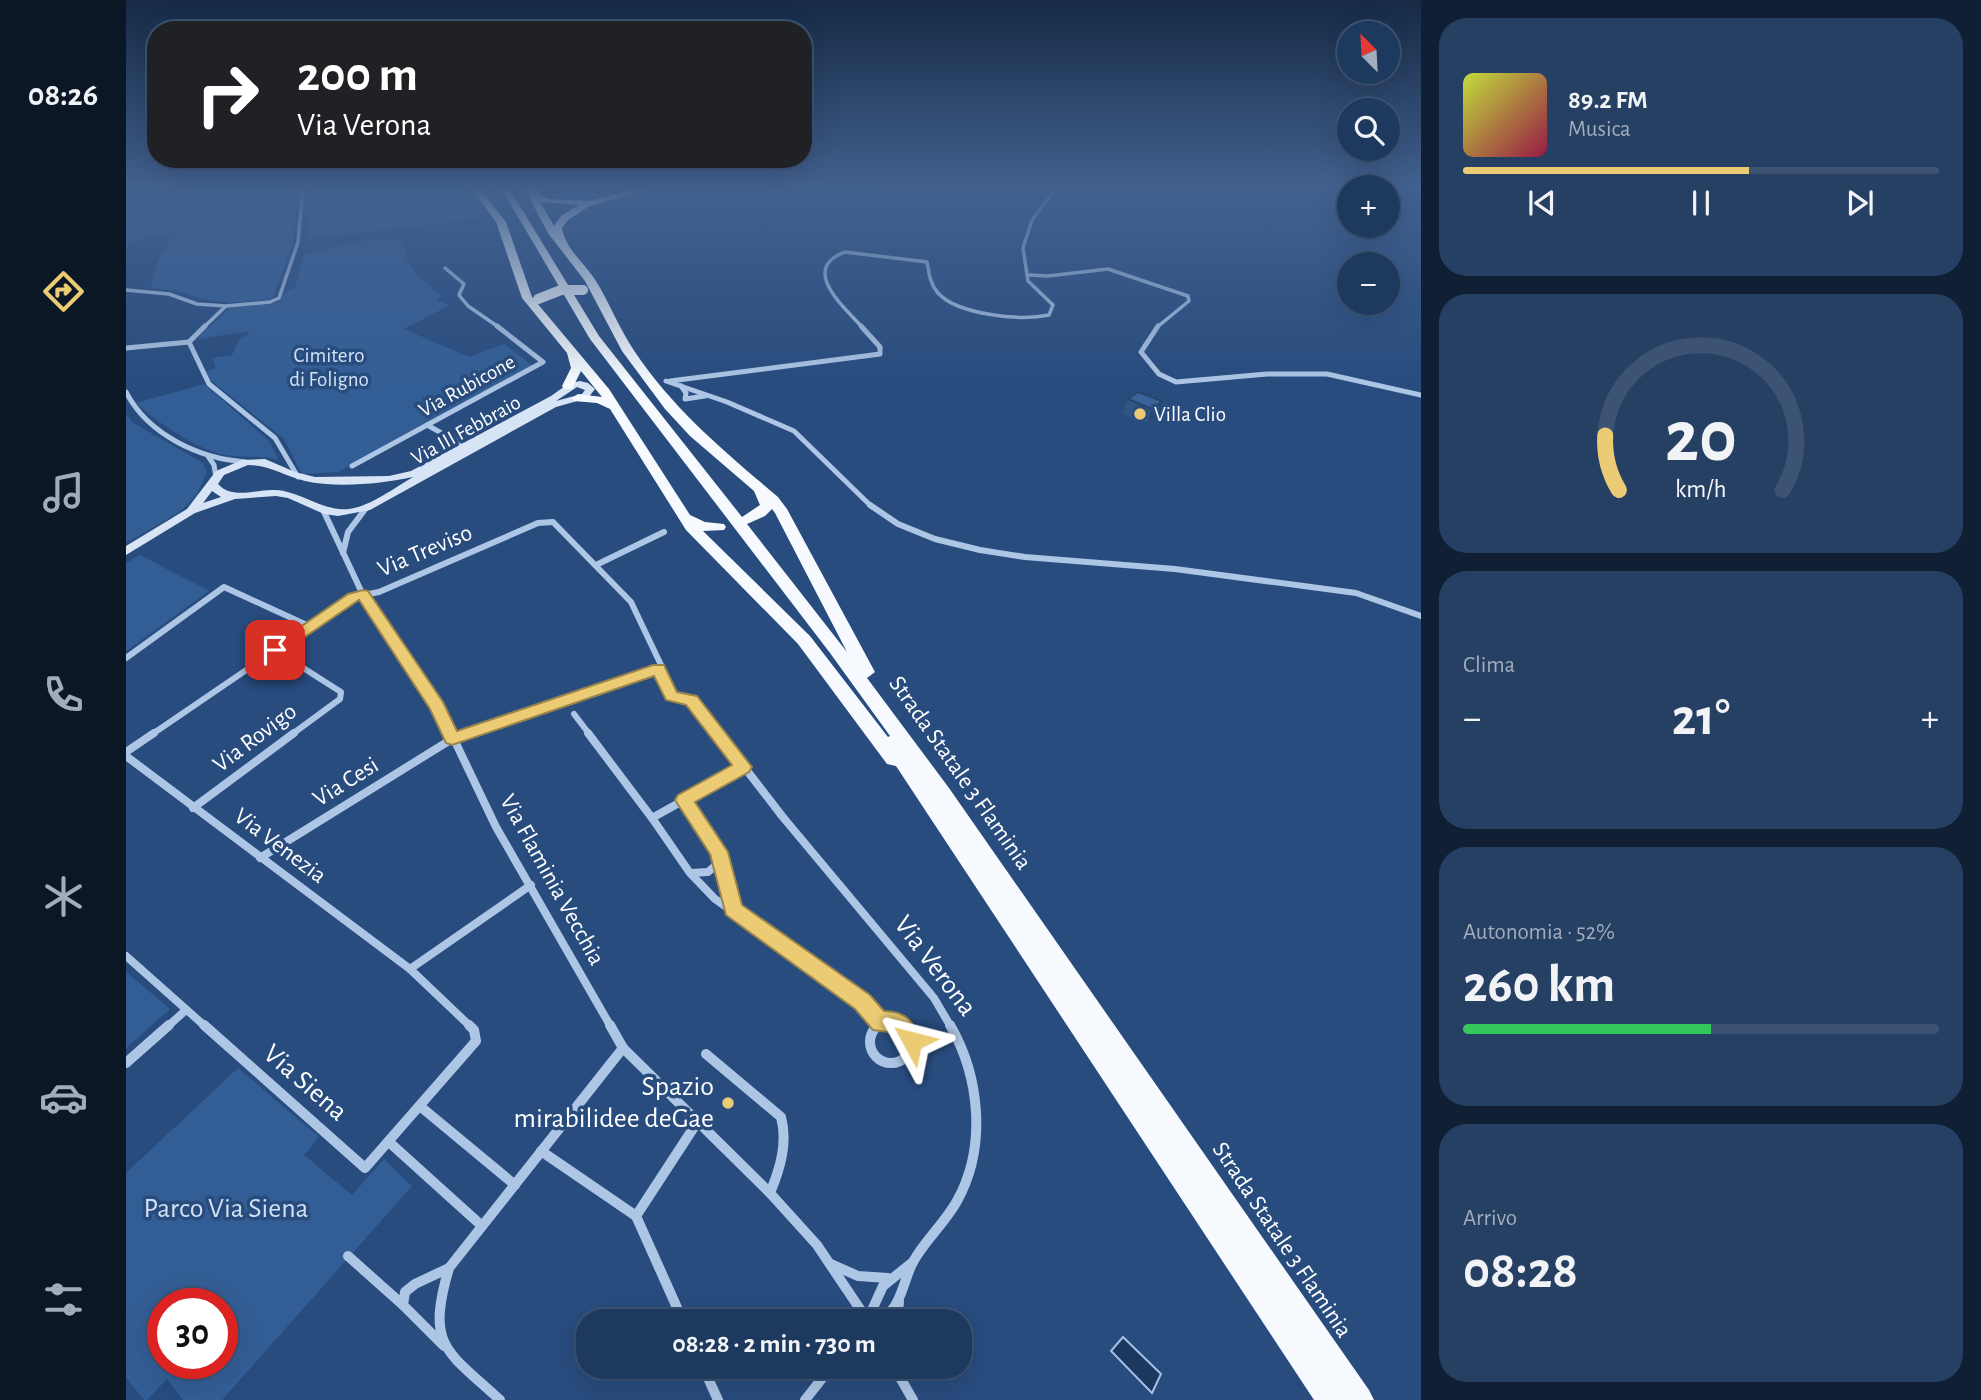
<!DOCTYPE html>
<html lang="it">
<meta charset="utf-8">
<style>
body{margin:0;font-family:"Alegreya Sans",sans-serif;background:#264064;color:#f1f3f6;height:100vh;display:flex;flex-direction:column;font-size:26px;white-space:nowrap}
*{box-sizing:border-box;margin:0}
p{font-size:23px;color:#a1acbc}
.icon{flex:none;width:38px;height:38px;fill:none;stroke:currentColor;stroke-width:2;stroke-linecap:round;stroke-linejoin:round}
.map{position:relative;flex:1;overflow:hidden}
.panel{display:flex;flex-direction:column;gap:18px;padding:18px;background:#101f34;width:560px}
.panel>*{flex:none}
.top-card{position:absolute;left:21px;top:21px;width:665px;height:147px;border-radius:28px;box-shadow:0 7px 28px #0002,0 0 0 2px #3c5373;background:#202124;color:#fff;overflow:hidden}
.needle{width:46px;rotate:336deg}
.tools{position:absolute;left:1211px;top:21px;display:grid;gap:14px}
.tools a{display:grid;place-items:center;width:63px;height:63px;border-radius:50%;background:#1e395e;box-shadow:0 7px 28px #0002,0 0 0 2px #3c5373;font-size:35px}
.speed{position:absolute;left:21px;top:1288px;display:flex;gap:14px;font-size:35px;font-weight:700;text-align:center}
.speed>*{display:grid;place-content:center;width:91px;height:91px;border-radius:50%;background:#1e395e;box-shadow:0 7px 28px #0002,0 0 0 2px #3c5373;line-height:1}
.speed .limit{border:10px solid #d22;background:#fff;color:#111}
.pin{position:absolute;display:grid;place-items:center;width:60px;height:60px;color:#fff;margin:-30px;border-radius:14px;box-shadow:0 4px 10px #0006}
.me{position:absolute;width:77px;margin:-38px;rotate:308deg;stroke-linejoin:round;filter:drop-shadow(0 0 5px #0008)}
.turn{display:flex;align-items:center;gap:24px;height:147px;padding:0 35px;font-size:32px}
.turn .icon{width:91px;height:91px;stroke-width:2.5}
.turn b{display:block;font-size:49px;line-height:60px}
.big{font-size:52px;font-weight:700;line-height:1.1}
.panel .card{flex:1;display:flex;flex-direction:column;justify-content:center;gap:10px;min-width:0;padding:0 24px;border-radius:28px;background:#264064}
.panel .dial{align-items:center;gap:0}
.dial svg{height:182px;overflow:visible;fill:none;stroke:#3c5373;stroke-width:7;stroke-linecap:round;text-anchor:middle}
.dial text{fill:#f1f3f6;stroke:none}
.song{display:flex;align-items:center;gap:21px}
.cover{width:84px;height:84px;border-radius:10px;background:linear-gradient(135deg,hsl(70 70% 55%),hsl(340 70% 35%))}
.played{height:7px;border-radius:4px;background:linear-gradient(90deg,#eccb75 60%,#3c5373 60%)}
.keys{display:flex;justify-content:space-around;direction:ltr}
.heat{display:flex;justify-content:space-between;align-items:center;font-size:38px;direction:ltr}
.charge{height:10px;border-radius:5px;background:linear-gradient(90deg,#34c759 52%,#3c5373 0)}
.trip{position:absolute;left:450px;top:1309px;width:396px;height:70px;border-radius:28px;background:#1e395e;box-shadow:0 7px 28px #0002,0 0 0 2px #3c5373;font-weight:700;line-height:70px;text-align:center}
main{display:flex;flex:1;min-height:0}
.menu{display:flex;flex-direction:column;width:126px;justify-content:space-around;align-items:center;background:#0c1726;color:#a1acbc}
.menu .icon{width:49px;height:49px}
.menu .on{color:#eccb75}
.menu b{font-size:32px;color:#f1f3f6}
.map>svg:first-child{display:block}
.green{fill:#335e95;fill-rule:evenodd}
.water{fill:#1c385f;stroke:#a3c1e5;stroke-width:2}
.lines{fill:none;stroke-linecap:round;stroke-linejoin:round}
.minor-far4{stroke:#aec6e5;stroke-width:3.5}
.minor-far3{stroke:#aec6e5;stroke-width:5}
.minor-far2{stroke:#aec6e5;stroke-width:6}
.minor-far1{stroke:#aec6e5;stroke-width:8}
.minor{stroke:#aec6e5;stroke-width:10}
.secondary{fill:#d7e4f5;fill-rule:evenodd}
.trunk{fill:#f6fafe;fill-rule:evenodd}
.trunk-bridge{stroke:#f6fafe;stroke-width:10}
.wall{fill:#315584}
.shaded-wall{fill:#28456c}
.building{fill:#39639a;stroke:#28456c;stroke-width:2}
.route{fill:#eccb75;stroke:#99844c;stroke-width:2}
.poi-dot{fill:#eccb75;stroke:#284c7e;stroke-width:2.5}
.labels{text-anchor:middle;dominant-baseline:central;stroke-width:7;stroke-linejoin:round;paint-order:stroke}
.far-park-label{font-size:21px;fill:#d1e0f4;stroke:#284c7e}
.far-street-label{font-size:21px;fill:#fff;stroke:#284c7e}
.far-poi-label{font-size:21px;fill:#fff;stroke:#284c7e;text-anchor:start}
.street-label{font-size:24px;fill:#fff;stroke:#284c7e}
.near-street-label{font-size:28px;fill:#fff;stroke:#284c7e}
.near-poi-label{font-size:28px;fill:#fff;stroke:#284c7e;text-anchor:end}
.near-park-label{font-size:28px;fill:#d1e0f4;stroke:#284c7e}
</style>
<main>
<nav class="menu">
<b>08:26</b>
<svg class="icon on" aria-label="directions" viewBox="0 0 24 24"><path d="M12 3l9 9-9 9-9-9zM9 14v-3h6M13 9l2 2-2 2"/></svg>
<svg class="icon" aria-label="music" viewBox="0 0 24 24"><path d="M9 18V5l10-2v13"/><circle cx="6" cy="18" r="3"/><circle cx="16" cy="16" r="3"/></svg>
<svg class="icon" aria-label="phone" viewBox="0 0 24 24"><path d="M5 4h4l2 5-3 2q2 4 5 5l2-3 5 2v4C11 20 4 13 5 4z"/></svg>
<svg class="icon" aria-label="climate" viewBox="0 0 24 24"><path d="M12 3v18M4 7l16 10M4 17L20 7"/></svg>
<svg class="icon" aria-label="car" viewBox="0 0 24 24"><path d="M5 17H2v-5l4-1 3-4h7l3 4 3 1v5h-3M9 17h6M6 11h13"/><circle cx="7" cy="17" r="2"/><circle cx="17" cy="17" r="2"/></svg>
<svg class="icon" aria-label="filters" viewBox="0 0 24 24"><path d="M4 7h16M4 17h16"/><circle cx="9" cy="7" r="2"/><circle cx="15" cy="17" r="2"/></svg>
</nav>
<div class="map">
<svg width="1295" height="1400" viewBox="0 0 1295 1400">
<rect width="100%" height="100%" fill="#284c7e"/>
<g class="green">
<path d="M 0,188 L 11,190 L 172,188 L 167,245 L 146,299 C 111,303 90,305 58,293 C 47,289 35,290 25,287 L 31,261 L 46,237 L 20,238 L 0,246 Z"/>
<path d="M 185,188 L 337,188 L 353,219 L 181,239 Z"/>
<path d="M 632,188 L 760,188 C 720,202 673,197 632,188 Z"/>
<path d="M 271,238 C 281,246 278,259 286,269 C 295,279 305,287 316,296 L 310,300 L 324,305 L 278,329 L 343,357 L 378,344 L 407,366 L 212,472 L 176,474 L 158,439 L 83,379 L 79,372 L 90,368 L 86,358 L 106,355 L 115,337 L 121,336 L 123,331 L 73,339 L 74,335 L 106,306 L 152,302 L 157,294 L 162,293 L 161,290 L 169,288 L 177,255 L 223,242 Z"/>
<path d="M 78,384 L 143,441 L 153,460 C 135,455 117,458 99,455 C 73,451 29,421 10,403 Z"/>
<path d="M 0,414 L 6,422 L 77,463 L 81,472 L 70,496 L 52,513 L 0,543 Z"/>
<path d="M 14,555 L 83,591 L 0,651 L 0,563 Z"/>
<path d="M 0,972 L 44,1009 L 0,1048 Z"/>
<path d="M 112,1068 L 193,1137 L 178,1155 L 226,1195 L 258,1159 L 286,1186 L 96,1400 L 57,1400 L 41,1379 L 21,1400 L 18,1400 L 0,1377 L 0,1173 ZM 37,1304 L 96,1304 L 96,1363 L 37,1363 Z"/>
</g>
<path class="water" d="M 997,1337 L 1035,1374 L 1026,1393 L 985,1351 Z"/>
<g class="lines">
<g class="minor-far4">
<path d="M 319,268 L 338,284 L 333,295 L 342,306 L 374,328"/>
<path d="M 903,275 L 922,276 L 982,269 L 1062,296 L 1063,301 L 1030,328"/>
<path d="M 0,290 L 43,294 L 71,304 L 100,306"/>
<path d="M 77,328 L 100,306 L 144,302 L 153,298 L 172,242 L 177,188"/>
<path d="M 737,328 C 718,307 673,269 719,252 L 801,262 C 803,273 804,284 812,293 C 832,315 895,321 923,315 L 927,305 L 902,281 L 897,248 L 906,220 L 930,188"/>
</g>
<g class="minor-far3">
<path d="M 1032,326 L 1015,352 L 1033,374 L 1050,382 L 1141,374 L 1201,374 L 1295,395"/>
<path d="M 63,342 L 83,384 L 149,438 L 172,477"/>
<path d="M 0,348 L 63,342 L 79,326"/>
<path d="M 540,381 L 601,402 L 668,431 L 746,507"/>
<path d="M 544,381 L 754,354 L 754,347 L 735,326"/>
<path d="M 555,386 L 560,393 L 559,399 L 579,396"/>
<path d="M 0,392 C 22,435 74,459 120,462"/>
<path d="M 301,425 L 339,446"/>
<path d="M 82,456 L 88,465 L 90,478"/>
<path d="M 226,466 L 417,362 L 371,326"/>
</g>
<g class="minor-far2">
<path d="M 744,505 L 772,524 L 809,539 L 854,550 L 899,557 L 1049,569 L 1230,593 L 1295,616"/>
<path d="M 198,512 L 237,595 L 312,707 L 326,735"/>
<path d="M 217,553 L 222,532 L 240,508"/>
<path d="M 470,565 L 538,532"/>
<path d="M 149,650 L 215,692 L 214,699 L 165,735"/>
<path d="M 0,658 L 98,587 L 183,626"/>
<path d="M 532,669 L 546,696 L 566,700 L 593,735"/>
<path d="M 448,714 L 464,735"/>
<path d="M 25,735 L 227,597 L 253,592 L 412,523 L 427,522 L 505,602 L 535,665 L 532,669 L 338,735"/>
</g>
<g class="minor-far1">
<path d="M 325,733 L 370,827 L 485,1027"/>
<path d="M 462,733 L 526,818 L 617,767"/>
<path d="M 592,733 L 656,816 L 808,998 L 825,1027"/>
<path d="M 0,752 L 28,733"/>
<path d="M 0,756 L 284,969 L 345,1027"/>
<path d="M 558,800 C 582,834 606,866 607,909"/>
<path d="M 67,808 L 168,733"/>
<path d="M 526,818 L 564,873 L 589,899 L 736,1002 L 754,1023"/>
<path d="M 134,858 L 326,739 L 343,733"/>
<path d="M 565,873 L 582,872 L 596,860"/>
<path d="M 0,956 L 80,1027"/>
<path d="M 284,969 L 405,885"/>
<path d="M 41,1027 L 60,1010"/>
</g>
<g class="minor">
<circle cx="765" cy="1042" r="21"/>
<path d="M 78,1025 L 239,1168 L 350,1041 L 348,1030 L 343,1025"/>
<path d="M 484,1025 L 497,1048 L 644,1193 L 691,1245 L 742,1321"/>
<path d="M 580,1054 L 655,1117 C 662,1143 654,1169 644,1193"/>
<path d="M 0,1063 L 43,1025"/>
<path d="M 295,1107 L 389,1185"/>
<path d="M 263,1142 L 356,1226"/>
<path d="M 415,1151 L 510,1216"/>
<path d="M 222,1256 L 277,1305"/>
<path d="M 705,1264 L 732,1276 L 762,1278"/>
<path d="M 557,1321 L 510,1216 L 572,1121"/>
<path d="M 741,1321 L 757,1286 L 787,1262"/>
<path d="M 742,1321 C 776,1318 774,1287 787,1262 C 799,1240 819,1223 831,1201 C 861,1147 854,1077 824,1025"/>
<path d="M 771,1321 L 773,1302"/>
<path d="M 318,1346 L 277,1305 L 279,1292 L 289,1284 L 323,1268"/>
<path d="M 577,1367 L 592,1400"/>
<path d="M 768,1367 L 787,1400"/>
<path d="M 374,1400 C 320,1350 300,1347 323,1268 L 497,1048"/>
<path d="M 679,1400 L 705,1367"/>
</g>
<path class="secondary" d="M 454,381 L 462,383 L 469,389 L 462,398 L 430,407 L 244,510 L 212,516 L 198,514 L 162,498 L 150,496 L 109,499 L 69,513 L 0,555 L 0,546 L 61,509 L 90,471 L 116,460 L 139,459 L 169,472 L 189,477 L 263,476 L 285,471 L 425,396 L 442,384 ZM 451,387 L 459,390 L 456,394 L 430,401 ZM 122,465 C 143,465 158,476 179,481 C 210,488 256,484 287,477 C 268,488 245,506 223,509 C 197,512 175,491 149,490 C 130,489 106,500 92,484 L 98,475 ZM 86,491 L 95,497 L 77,503 Z"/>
<path class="trunk" d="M 345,188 L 353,188 L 380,222 L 406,297 L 483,389 L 564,515 L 579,522 L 598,524 L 600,527 L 598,530 L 577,531 L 684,636 L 762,737 L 764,736 L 704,653 L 464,339 L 375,188 L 383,188 L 473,336 L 616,517 L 634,505 L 628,491 L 564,436 L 539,409 L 496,351 L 459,281 L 422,233 L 398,188 L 406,188 L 422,199 L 463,201 L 515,188 L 529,188 L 464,206 L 442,220 L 436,228 C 440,250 458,262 470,281 C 484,304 494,330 509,352 C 548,410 599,452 652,497 L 661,509 L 749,672 L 741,678 L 823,788 L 1243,1390 L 1248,1400 L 1188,1400 L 770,766 L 761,764 L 672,644 L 560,530 L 484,409 L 471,403 L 448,401 L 446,398 L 452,394 L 476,397 L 455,371 L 446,389 L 438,389 L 436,386 L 445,368 L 441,353 L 396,298 L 370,222 ZM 414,202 L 453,205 L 435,216 L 428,226 ZM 646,509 L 649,513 L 721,652 L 621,524 L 639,516 Z"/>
<path class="trunk-bridge" d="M 412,299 L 435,290 L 457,290"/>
</g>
<path class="wall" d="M 1012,392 L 1031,415 L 1021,423 L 997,414 L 1002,399 Z"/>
<path class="shaded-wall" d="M 1036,401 L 1031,415 L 1021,423 L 1026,409 Z"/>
<path class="building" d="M 1012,392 L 1036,401 L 1026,409 L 1002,399 Z"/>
<linearGradient id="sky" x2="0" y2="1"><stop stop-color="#162a45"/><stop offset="0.49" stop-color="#42618f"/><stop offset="1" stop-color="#42618f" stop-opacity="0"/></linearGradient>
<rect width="1295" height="384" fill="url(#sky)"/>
<path class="route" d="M 237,590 L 242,591 L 317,702 L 331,731 L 527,665 L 538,665 L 551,692 L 571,696 L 626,767 L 623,772 L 569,802 L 602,852 L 616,905 L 744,995 L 758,1011 C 780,1011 788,1022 796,1041 L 793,1048 L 786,1051 L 778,1048 L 769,1033 L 747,1030 L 729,1009 L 600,915 L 584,854 L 549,800 L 552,795 L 606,765 L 560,705 L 540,700 L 528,676 L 326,745 L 320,743 L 304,709 L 233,600 L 154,654 L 149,655 L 141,650 L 222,594 Z"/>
<g class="poi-dot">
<circle cx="1014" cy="414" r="7"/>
<circle cx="602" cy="1103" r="7"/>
</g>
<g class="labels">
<g class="far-park-label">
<text x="203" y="355">Cimitero<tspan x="203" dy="24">di Foligno</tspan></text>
</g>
<g class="far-street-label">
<text transform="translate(341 386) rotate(-29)">Via Rubicone</text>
<text transform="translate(340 430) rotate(-29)">Via III Febbraio</text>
</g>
<g class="far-poi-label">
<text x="1028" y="414">Villa Clio</text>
</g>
<g class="street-label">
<text transform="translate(299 551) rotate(-23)">Via Treviso</text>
<text transform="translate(129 738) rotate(-37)">Via Rovigo</text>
<text transform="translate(834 773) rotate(55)">Strada Statale 3 Flaminia</text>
<text transform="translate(220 782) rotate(-32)">Via Cesi</text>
<text transform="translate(154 846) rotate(37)">Via Venezia</text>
<text transform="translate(426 880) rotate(61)">Via Flaminia Vecchia</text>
<text transform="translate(1156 1240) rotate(56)">Strada Statale 3 Flaminia</text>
</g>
<g class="near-street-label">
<text transform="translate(809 966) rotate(53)">Via Verona</text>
<text transform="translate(179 1083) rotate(41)">Via Siena</text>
</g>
<g class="near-poi-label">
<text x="588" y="1087">Spazio<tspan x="588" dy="32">mirabilidee deGae</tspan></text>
</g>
<g class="near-park-label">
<text x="100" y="1209">Parco Via Siena</text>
</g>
</g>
</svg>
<div class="tools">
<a><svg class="needle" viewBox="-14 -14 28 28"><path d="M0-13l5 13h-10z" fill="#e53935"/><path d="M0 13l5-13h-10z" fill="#a1acbc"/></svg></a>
<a><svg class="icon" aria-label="search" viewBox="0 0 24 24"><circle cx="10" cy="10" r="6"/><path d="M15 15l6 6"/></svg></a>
<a>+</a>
<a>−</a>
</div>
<div class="speed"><div class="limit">30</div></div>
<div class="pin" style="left:149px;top:650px;background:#d93025"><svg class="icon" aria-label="arrive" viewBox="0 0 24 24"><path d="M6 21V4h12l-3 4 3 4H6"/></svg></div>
<svg class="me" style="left:786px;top:1041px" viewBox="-20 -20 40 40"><path d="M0-17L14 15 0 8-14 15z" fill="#eccb75" stroke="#fff" stroke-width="4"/></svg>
<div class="trip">08:28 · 2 min · 730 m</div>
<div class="top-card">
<div class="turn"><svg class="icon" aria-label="right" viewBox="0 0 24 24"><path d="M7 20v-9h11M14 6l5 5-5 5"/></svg><div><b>200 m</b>Via Verona</div></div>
</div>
</div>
<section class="panel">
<div class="card">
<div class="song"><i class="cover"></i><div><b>89.2 FM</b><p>Musica</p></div></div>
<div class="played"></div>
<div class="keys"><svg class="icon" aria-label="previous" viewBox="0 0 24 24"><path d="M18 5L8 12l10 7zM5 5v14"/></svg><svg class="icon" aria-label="pause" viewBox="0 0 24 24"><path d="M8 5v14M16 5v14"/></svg><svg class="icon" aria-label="next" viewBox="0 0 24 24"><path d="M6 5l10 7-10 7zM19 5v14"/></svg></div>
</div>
<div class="card dial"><svg viewBox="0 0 100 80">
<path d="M14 69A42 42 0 1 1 86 69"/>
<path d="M14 69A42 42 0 0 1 8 45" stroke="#eccb75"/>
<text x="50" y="56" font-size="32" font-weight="700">20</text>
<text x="50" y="72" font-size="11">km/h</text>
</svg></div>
<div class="card"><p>Clima</p>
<div class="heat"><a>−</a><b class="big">21°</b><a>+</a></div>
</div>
<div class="card"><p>Autonomia · 52%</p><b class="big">260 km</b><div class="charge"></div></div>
<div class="card"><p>Arrivo</p><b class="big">08:28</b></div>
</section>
</main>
